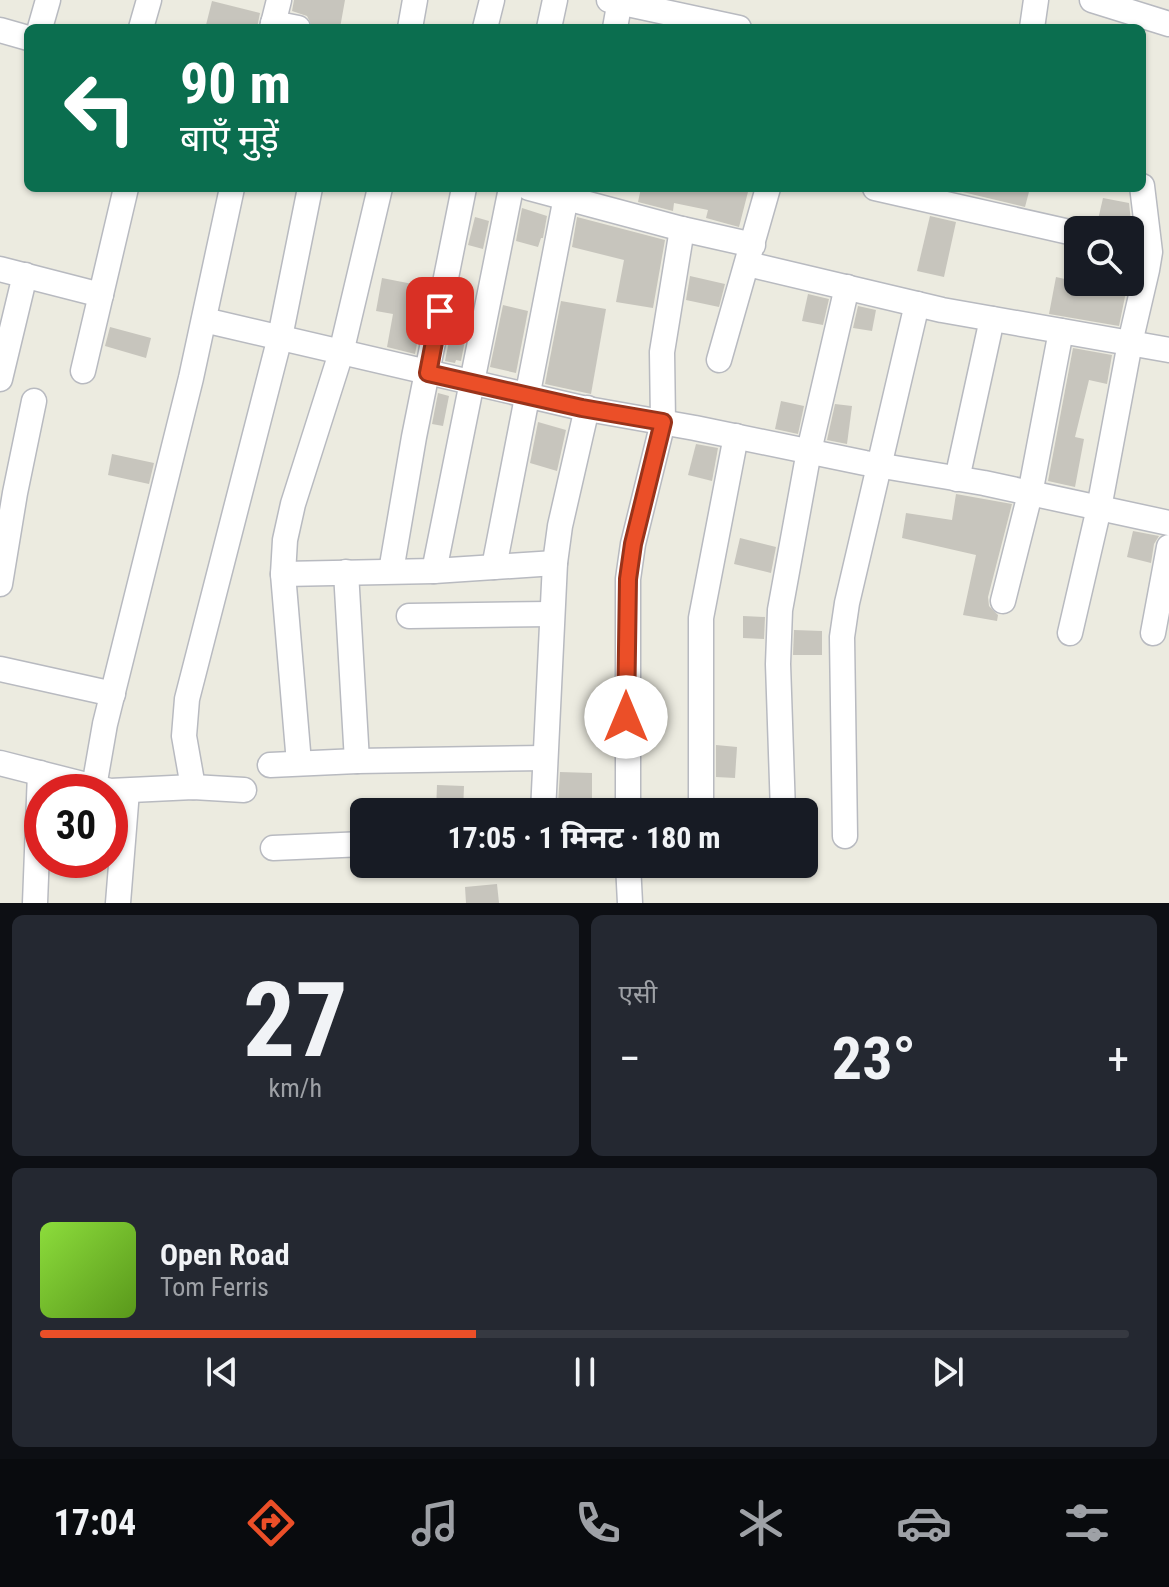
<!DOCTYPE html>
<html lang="hi">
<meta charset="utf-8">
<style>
body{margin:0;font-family:"Roboto Condensed","Noto Sans Devanagari",sans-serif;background:#242831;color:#f1f3f6;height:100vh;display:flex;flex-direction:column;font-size:30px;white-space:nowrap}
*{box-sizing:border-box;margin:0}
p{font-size:26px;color:#9ea1a6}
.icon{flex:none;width:44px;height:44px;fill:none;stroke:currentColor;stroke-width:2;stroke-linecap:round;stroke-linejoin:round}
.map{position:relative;height:903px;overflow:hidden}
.side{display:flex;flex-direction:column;gap:12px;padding:12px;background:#0d0f14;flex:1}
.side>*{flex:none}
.guide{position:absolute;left:24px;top:24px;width:1122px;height:168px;border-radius:12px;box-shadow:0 2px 6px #0004;background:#0b6e4f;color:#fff;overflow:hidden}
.tools{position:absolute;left:1064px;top:216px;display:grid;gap:16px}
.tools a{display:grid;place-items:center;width:80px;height:80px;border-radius:12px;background:#171b24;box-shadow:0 2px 6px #0004;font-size:40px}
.speed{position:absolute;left:24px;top:774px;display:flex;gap:16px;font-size:40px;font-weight:700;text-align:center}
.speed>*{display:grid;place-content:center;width:104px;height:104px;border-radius:50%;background:#171b24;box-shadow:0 2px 6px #0004;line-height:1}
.speed .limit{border:12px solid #d22;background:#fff;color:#111}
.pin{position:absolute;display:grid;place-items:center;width:68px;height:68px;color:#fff;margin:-34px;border-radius:16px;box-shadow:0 4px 12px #0006}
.me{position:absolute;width:88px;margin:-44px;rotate:0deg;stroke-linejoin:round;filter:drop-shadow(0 0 6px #0008)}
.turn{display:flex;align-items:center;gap:28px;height:168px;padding:0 24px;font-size:36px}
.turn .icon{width:104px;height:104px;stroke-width:2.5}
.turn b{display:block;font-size:56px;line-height:68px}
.big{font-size:60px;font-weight:700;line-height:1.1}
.side .card{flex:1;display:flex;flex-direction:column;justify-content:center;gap:12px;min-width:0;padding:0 28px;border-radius:12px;background:#242831}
.side .dial{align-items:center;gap:0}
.dial b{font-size:104px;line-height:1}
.song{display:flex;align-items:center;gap:24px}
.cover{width:96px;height:96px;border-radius:12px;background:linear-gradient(135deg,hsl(90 70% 55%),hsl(90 70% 35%))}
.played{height:8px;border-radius:4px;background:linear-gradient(90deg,#eb4f28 40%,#363941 40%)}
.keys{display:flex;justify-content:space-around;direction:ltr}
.heat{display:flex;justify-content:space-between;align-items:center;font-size:44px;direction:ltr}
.side .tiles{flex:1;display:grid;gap:12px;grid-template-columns:1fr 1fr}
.card:last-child{grid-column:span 2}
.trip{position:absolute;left:350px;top:798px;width:468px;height:80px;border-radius:12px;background:#171b24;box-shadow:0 2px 6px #0004;font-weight:700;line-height:80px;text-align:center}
.tabs{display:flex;height:128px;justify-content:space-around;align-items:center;background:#090b0e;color:#9ea1a6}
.tabs .icon{width:56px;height:56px}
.tabs .on{color:#eb4f28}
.tabs b{font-size:36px;color:#f1f3f6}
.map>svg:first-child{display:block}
.building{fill:#c7c5bd}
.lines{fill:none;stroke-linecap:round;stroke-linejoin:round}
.minor-casing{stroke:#b8bac0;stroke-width:27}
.minor{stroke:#fff;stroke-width:24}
.route-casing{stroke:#99331a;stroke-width:20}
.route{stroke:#eb4f28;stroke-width:14}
</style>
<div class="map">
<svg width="1169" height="903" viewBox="0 0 1169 903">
<rect width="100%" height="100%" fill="#ecebe0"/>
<g class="building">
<path d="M 294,0 L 345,0 L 340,28 L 313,28 L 307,16 L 292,11 Z"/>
<path d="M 212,1 L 260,13 L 257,28 L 219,28 L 206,25 Z"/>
<path d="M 641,188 L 749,188 L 739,227 L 706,218 L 708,210 L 674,203 L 673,211 L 638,202 Z"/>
<path d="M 946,188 L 1030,188 L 1025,207 Z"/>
<path d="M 1103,198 L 1129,203 L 1132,230 L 1097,224 Z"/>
<path d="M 522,208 L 547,216 L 543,238 L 541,238 L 538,247 L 516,241 Z"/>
<path d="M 930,216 L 956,222 L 944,277 L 917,271 Z"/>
<path d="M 475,217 L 489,221 L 483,249 L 468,245 Z"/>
<path d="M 577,217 L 665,240 L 653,308 L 616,302 L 624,260 L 572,247 Z"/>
<path d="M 690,276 L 725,284 L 719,307 L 686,300 Z"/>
<path d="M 1056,277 L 1078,282 L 1128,282 L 1119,326 L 1049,314 Z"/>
<path d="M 382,278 L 428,287 L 415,354 L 387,347 L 393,314 L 376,311 Z"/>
<path d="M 808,294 L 829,299 L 823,325 L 802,321 Z"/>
<path d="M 561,301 L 606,309 L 591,394 L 545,384 Z"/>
<path d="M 503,305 L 528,311 L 516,373 L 490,367 Z"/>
<path d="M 858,306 L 876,310 L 872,331 L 853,328 Z"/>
<path d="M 455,311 L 470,314 L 461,361 L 456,360 L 455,363 L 445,361 Z"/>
<path d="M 110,327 L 151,338 L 146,358 L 105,346 Z"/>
<path d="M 1073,348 L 1112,355 L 1107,384 L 1089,380 L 1075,437 L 1084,439 L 1075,487 L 1048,481 Z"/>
<path d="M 438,393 L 449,396 L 443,426 L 432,424 Z"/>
<path d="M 781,401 L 804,406 L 798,434 L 775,429 Z"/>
<path d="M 835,404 L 852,406 L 847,444 L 827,440 Z"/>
<path d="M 538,422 L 566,430 L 557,471 L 530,463 Z"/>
<path d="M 696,444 L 718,448 L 712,481 L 688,475 Z"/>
<path d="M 112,454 L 154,463 L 149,484 L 108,475 Z"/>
<path d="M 956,494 L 1012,504 L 988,597 L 989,606 L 998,615 L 997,621 L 963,615 L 976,555 L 902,538 L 906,513 L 952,520 Z"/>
<path d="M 1133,531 L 1159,536 L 1154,544 L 1151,563 L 1127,557 Z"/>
<path d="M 740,538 L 776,547 L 771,573 L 734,564 Z"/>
<path d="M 743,616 L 765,617 L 764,639 L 743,638 Z"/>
<path d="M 794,630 L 822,631 L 822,655 L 793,655 Z"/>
<path d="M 716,745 L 737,747 L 735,778 L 716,777 Z"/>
<path d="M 560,772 L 592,773 L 592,805 L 558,804 Z"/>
<path d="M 437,785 L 464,786 L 463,812 L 436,812 Z"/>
<path d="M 497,884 L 499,903 L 466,903 L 465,887 Z"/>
</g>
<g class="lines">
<g class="minor-casing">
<g id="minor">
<path d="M 609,0 L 739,28"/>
<path d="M 1092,0 L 1169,24"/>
<path d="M 273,23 L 298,28"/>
<path d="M 40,28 L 48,0"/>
<path d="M 141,28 L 149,0"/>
<path d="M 272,28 L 279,0"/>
<path d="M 410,28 L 415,0"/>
<path d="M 485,28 L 492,0"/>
<path d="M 549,28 L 555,0"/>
<path d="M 615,28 L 620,0"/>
<path d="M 1032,28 L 1036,0"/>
<path d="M 0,30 L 28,38"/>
<path d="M 529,188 L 682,229 L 753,245"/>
<path d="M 875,188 L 1078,234"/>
<path d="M 748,264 L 942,310 L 1169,350"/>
<path d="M 0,269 L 101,295"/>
<path d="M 204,320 L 582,408 L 695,428 L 865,463 L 984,483 L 1169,523"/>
<path d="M 719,360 L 768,188"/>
<path d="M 83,371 L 126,188"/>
<path d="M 0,379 L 25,275"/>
<path d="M 957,479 L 992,319"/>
<path d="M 494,567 L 566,197"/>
<path d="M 391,571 L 414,437 L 464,188"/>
<path d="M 434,571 L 511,188"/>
<path d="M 346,572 L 357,761"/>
<path d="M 283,574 L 434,571 L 555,563"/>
<path d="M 0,584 L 15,493 L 34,401"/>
<path d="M 1003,601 L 1030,494 L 1061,331"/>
<path d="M 409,616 L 551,614"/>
<path d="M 1070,633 L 1099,508 L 1130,343 L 1147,270 L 1150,252 L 1142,186"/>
<path d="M 1153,633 L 1169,547"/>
<path d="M 0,669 L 113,694"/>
<path d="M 0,763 L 110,791 L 193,787 L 244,790"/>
<path d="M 299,763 L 283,574 L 285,540 L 293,504 L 341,353 L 380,188"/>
<path d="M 270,765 L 357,761 L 545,758"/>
<path d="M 94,787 L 105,724 L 191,378 L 232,188"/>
<path d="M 193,787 L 184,736 L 187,699 L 280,337 L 310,188"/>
<path d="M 543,812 L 555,563 L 560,526 L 587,408"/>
<path d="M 628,812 L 628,579 L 633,544 L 663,422 L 662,352 L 682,229"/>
<path d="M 701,812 L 701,618 L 736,436"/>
<path d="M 783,812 L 778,664 L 780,610 L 809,451 L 847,287"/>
<path d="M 845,836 L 842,637 L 847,603 L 917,304"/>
<path d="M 273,848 L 364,844"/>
<path d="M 628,864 L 630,903"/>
<path d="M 35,903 L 40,773"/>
<path d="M 118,903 L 127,791"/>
</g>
</g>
<use href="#minor" class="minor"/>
</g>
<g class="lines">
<g class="route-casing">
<path id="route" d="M 440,311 L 428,373 L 582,408 L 663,422 L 633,544 L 628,579 L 626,717"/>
</g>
<use href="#route" class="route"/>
</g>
</svg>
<div class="tools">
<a><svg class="icon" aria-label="search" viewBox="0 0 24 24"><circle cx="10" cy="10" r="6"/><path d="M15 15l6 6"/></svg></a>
</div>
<div class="speed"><div class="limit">30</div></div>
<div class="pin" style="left:440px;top:311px;background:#d93025"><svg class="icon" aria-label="arrive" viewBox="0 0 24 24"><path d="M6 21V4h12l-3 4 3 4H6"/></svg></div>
<svg class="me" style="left:626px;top:717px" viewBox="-20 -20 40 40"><circle r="19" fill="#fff"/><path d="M0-13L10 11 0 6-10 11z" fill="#eb4f28"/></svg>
<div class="trip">17:05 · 1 मिनट · 180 m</div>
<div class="guide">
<div class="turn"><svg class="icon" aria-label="left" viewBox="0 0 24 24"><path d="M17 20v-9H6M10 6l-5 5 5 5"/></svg><div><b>90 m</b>बाएँ मुड़ें</div></div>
</div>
</div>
<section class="side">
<div class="tiles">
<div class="card dial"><b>27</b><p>km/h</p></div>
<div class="card"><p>एसी</p>
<div class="heat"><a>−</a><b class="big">23°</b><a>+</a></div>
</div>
<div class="card">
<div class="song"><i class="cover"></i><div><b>Open Road</b><p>Tom Ferris</p></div></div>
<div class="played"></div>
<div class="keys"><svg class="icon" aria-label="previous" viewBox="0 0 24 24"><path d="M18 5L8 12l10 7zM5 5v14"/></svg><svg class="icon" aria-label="pause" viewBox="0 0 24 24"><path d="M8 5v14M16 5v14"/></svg><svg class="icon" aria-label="next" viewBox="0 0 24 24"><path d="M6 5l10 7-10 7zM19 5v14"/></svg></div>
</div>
</div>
</section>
<nav class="tabs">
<b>17:04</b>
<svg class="icon on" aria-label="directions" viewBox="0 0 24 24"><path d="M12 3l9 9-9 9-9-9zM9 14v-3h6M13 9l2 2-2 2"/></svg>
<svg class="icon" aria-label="music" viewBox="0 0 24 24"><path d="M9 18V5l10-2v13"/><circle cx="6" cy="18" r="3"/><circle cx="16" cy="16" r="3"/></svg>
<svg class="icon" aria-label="phone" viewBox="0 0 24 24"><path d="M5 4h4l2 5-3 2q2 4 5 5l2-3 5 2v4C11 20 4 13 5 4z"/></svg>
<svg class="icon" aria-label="climate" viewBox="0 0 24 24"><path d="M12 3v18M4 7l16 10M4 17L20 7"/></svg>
<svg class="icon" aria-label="car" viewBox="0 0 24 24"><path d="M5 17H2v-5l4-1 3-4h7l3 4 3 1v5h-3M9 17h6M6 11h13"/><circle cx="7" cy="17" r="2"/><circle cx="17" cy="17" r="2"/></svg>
<svg class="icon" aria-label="filters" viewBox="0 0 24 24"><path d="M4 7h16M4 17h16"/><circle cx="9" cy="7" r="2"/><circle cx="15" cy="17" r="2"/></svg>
</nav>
